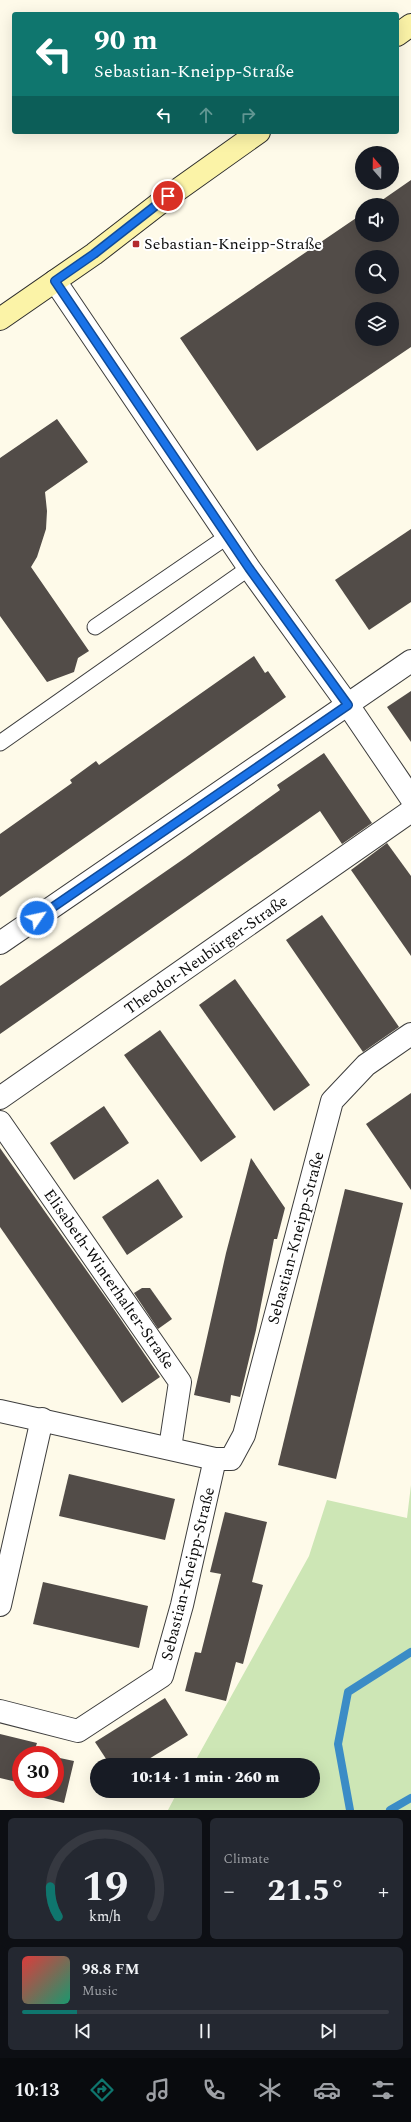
<!DOCTYPE html>
<meta charset="utf-8">
<style>
body{margin:0;font-family:Spectral,serif;background:#242831;color:#f1f3f6;height:100vh;display:flex;flex-direction:column;font-size:15px;white-space:nowrap}
*{box-sizing:border-box;margin:0}
p{font-size:13px;color:#9ea1a6}
.icon{flex:none;width:22px;height:22px;fill:none;stroke:currentColor;stroke-width:2;stroke-linecap:round;stroke-linejoin:round}
.map{position:relative;height:1810px;overflow:hidden}
.side{display:flex;flex-direction:column;gap:8px;padding:8px;background:#0d0f14;flex:1}
.side>*{flex:none}
.top-card{position:absolute;left:12px;top:12px;width:387px;height:122px;border-radius:4px;box-shadow:0 4px 16px #0002;background:#0f766e;color:#fff;overflow:hidden}
.needle{width:26px;rotate:340deg}
.tools{position:absolute;left:355px;top:146px;display:grid;gap:8px}
.tools a{display:grid;place-items:center;width:44px;height:44px;border-radius:50%;background:#171b24;box-shadow:0 4px 16px #0002;font-size:20px}
.speed{position:absolute;left:12px;top:1746px;display:flex;gap:8px;font-size:20px;font-weight:700;text-align:center}
.speed>*{display:grid;place-content:center;width:52px;height:52px;border-radius:50%;background:#171b24;box-shadow:0 4px 16px #0002;line-height:1}
.speed .limit{border:6px solid #d22;background:#fff;color:#111}
.pin{position:absolute;display:grid;place-items:center;width:34px;height:34px;color:#fff;margin:-17px;border:2px solid #fff;border-radius:50%;box-shadow:0 1px 4px #0007}
.me{position:absolute;width:44px;margin:-22px;rotate:56deg;stroke-linejoin:round;filter:drop-shadow(0 0 3px #0008)}
.turn{display:flex;align-items:center;gap:14px;height:84px;padding:0 16px;font-size:18px}
.turn .icon{width:52px;height:52px;stroke-width:2.5}
.turn b{display:block;font-size:28px;line-height:34px}
.lanes{display:flex;align-items:center;height:38px;padding:0 16px;background:#0003;justify-content:center;gap:20px;direction:ltr}
.lanes .off{opacity:.35}
.big{font-size:30px;font-weight:800;line-height:1.1}
.side .card{flex:1;display:flex;flex-direction:column;justify-content:center;gap:6px;min-width:0;padding:0 14px;border-radius:6px;background:#242831}
.side .dial{align-items:center;gap:0}
.dial svg{height:104px;overflow:visible;fill:none;stroke:#363941;stroke-width:7;stroke-linecap:round;text-anchor:middle}
.dial text{fill:#f1f3f6;stroke:none}
.song{display:flex;align-items:center;gap:12px}
.cover{width:48px;height:48px;border-radius:6px;background:linear-gradient(135deg,hsl(0 70% 55%),hsl(160 70% 35%))}
.played{height:4px;border-radius:2px;background:linear-gradient(90deg,#0f766e 15%,#363941 15%)}
.keys{display:flex;justify-content:space-around;direction:ltr}
.heat{display:flex;justify-content:space-between;align-items:center;font-size:22px;direction:ltr}
.side .tiles{flex:1;display:grid;gap:8px;grid-template-columns:1fr 1fr}
.card:last-child{grid-column:span 2}
.trip{position:absolute;left:90px;top:1758px;width:230px;height:40px;border-radius:20px;background:#171b24;box-shadow:0 4px 16px #0002;font-weight:800;line-height:40px;text-align:center}
.dock{display:flex;height:64px;justify-content:space-around;align-items:center;background:#090b0e;color:#9ea1a6}
.dock .icon{width:28px;height:28px}
.dock .current{color:#0f766e}
.dock b{font-size:18px;color:#f1f3f6}
.map>svg:first-child{display:block}
.green{fill:#cde6b5}
.lines{fill:none;stroke-linecap:round;stroke-linejoin:round}
.stream{stroke:#3b8cc6;stroke-width:8}
.building{fill:#524c48;fill-rule:evenodd}
.lane-casing{stroke:#3d3d3d;stroke-width:17}
.street-casing{stroke:#3d3d3d;stroke-width:24}
.secondary-casing{stroke:#2c2c2c;stroke-width:24}
.lane{stroke:#fff;stroke-width:15}
.street{stroke:#fff;stroke-width:22}
.secondary{stroke:#fbf3a7;stroke-width:22}
.route-casing{stroke:#114b97;stroke-width:10}
.route{stroke:#1a73e8;stroke-width:7}
.poi-dot{fill:#b32a2e;stroke:#fff;stroke-width:1.5}
.labels{text-anchor:middle;dominant-baseline:central;stroke-width:4;stroke-linejoin:round;paint-order:stroke}
.poi-label{font-size:16px;fill:#0a0a0a;stroke:#fff;text-anchor:start}
.street-label{font-size:16px;fill:#0a0a0a;stroke:#fff}
</style>
<div class="map">
<svg width="411" height="1810" viewBox="0 0 411 1810">
<rect width="100%" height="100%" fill="#fefae9"/>
<path class="green" d="M 411,1485 L 411,1810 L 168,1810 L 178,1791 L 313,1791 L 313,1765 L 193,1765 L 309,1556 L 327,1500 L 407,1518 Z"/>
<g class="lines">
<g class="stream">
<path d="M 350,1810 L 338,1744 L 348,1692 L 411,1652"/>
<path d="M 390,1810 L 411,1798"/>
</g>
</g>
<g class="building">
<path d="M 411,180 L 411,347 L 257,451 L 180,338 L 362,214 L 362,235 L 392,235 L 392,205 L 375,205 ZM 362,257 L 392,257 L 392,287 L 362,287 ZM 362,309 L 392,309 L 392,339 L 362,339 Z"/>
<path d="M 57,419 L 88,462 L 45,492 L 47,511 L 46,529 L 37,557 L 31,567 L 89,651 L 78,658 L 74,672 L 47,682 L 0,616 L 0,458 Z"/>
<path d="M 411,529 L 411,602 L 369,630 L 335,580 Z"/>
<path d="M 254,656 L 265,673 L 268,671 L 286,697 L 0,897 L 0,834 L 72,783 L 70,780 L 96,761 L 99,765 Z"/>
<path d="M 411,691 L 411,742 L 387,707 Z"/>
<path d="M 324,753 L 372,823 L 342,844 L 320,811 L 0,1034 L 0,986 L 185,858 L 280,790 L 277,785 Z"/>
<path d="M 387,843 L 411,876 L 411,956 L 351,870 Z"/>
<path d="M 322,915 L 399,1027 L 363,1052 L 286,940 Z"/>
<path d="M 235,979 L 310,1085 L 274,1111 L 199,1005 Z"/>
<path d="M 160,1030 L 236,1137 L 201,1162 L 124,1055 Z"/>
<path d="M 411,1093 L 411,1190 L 366,1124 Z"/>
<path d="M 104,1106 L 129,1143 L 74,1180 L 50,1143 Z"/>
<path d="M 0,1148 L 113,1308 L 160,1377 L 122,1403 L 0,1227 Z"/>
<path d="M 251,1158 L 285,1208 L 277,1239 L 274,1239 L 256,1330 L 240,1397 L 231,1395 L 230,1403 L 194,1395 L 226,1253 Z"/>
<path d="M 158,1179 L 183,1217 L 127,1255 L 102,1217 Z"/>
<path d="M 345,1189 L 403,1203 L 336,1479 L 278,1465 Z"/>
<path d="M 142,1288 L 150,1288 L 172,1319 L 158,1329 L 134,1293 Z"/>
<path d="M 69,1474 L 175,1499 L 165,1540 L 59,1516 Z"/>
<path d="M 225,1512 L 267,1522 L 252,1582 L 263,1585 L 243,1664 L 236,1662 L 226,1701 L 185,1691 L 195,1652 L 201,1653 L 221,1574 L 210,1572 Z"/>
<path d="M 43,1582 L 148,1606 L 139,1648 L 33,1624 Z"/>
<path d="M 165,1698 L 188,1735 L 139,1765 L 110,1765 L 95,1742 Z"/>
<path d="M 0,1734 L 37,1743 L 34,1752 L 48,1755 L 21,1755 L 21,1783 L 0,1778 Z"/>
<path d="M 55,1757 L 74,1761 L 64,1803 L 24,1793 L 25,1789 L 55,1789 Z"/>
</g>
<g class="lines">
<g class="lane-casing">
<g id="lane">
<path d="M 95,627 L 228,536"/>
<path d="M 0,743 L 249,568"/>
</g>
</g>
<g class="street-casing">
<g id="street">
<path d="M 55,281 L 249,568 L 348,705 L 411,798"/>
<path d="M 0,943 L 411,661"/>
<path d="M 0,1098 L 411,811"/>
<path d="M 0,1122 L 180,1382 L 170,1448"/>
<path d="M 0,1411 L 215,1459 L 231,1459 L 244,1435 L 332,1101 L 366,1065 L 411,1034"/>
<path d="M 0,1605 L 42,1419"/>
<path d="M 0,1711 L 78,1731 L 162,1676 L 182,1605 L 215,1459"/>
</g>
</g>
<g class="secondary-casing">
<g id="secondary">
<path d="M 397,35 L 411,25"/>
<path d="M 0,319 L 94,254 L 169,196 L 259,132"/>
</g>
</g>
<use href="#lane" class="lane"/>
<use href="#street" class="street"/>
<use href="#secondary" class="secondary"/>
</g>
<g class="lines">
<g class="route-casing">
<path id="route" d="M 37,918 L 348,705 L 249,568 L 55,281 L 94,254 L 168,196"/>
</g>
<use href="#route" class="route"/>
</g>
<rect class="poi-dot" x="132" y="240" width="8" height="8" rx="2"/>
<g class="labels">
<g class="poi-label">
<text x="144" y="244">Sebastian-Kneipp-Straße</text>
</g>
<g class="street-label">
<text transform="translate(206 955) rotate(-35)">Theodor-Neubürger-Straße</text>
<text transform="translate(296 1238) rotate(-75)">Sebastian-Kneipp-Straße</text>
<text transform="translate(109 1279) rotate(55)">Elisabeth-Winterhalter-Straße</text>
<text transform="translate(188 1574) rotate(-76)">Sebastian-Kneipp-Straße</text>
</g>
</g>
</svg>
<div class="tools">
<a><svg class="needle" viewBox="-14 -14 28 28"><path d="M0-13l5 13h-10z" fill="#e53935"/><path d="M0 13l5-13h-10z" fill="#9ea1a6"/></svg></a>
<a><svg class="icon" aria-label="sound" viewBox="0 0 24 24"><path d="M4 9h4l5-4v14l-5-4H4zM17 9q2 3 0 6"/></svg></a>
<a><svg class="icon" aria-label="search" viewBox="0 0 24 24"><circle cx="10" cy="10" r="6"/><path d="M15 15l6 6"/></svg></a>
<a><svg class="icon" aria-label="layers" viewBox="0 0 24 24"><path d="M12 4l9 5-9 5-9-5zM3 14l9 5 9-5"/></svg></a>
</div>
<div class="speed"><div class="limit">30</div></div>
<div class="pin" style="left:168px;top:196px;background:#d93025"><svg class="icon" aria-label="arrive" viewBox="0 0 24 24"><path d="M6 21V4h12l-3 4 3 4H6"/></svg></div>
<svg class="me" style="left:37px;top:918px" viewBox="-20 -20 40 40"><circle r="17" fill="#1a73e8" stroke="#fff" stroke-width="3"/><path d="M0-11L8 9 0 5-8 9z" fill="#fff"/></svg>
<div class="trip">10:14 · 1 min · 260 m</div>
<div class="top-card">
<div class="turn"><svg class="icon" aria-label="left" viewBox="0 0 24 24"><path d="M17 20v-9H6M10 6l-5 5 5 5"/></svg><div><b>90 m</b>Sebastian-Kneipp-Straße</div></div>
<div class="lanes"><svg class="icon" aria-label="left" viewBox="0 0 24 24"><path d="M17 20v-9H6M10 6l-5 5 5 5"/></svg><svg class="icon off" aria-label="ahead" viewBox="0 0 24 24"><path d="M12 20V5M6 11l6-6 6 6"/></svg><svg class="icon off" aria-label="right" viewBox="0 0 24 24"><path d="M7 20v-9h11M14 6l5 5-5 5"/></svg></div>
</div>
</div>
<section class="side">
<div class="tiles">
<div class="card dial"><svg viewBox="0 0 100 80">
<path d="M14 69A42 42 0 1 1 86 69"/>
<path d="M14 69A42 42 0 0 1 8 46" stroke="#0f766e"/>
<text x="50" y="56" font-size="32" font-weight="700">19</text>
<text x="50" y="72" font-size="11">km/h</text>
</svg></div>
<div class="card"><p>Climate</p>
<div class="heat"><a>−</a><b class="big">21.5°</b><a>+</a></div>
</div>
<div class="card">
<div class="song"><i class="cover"></i><div><b>98.8 FM</b><p>Music</p></div></div>
<div class="played"></div>
<div class="keys"><svg class="icon" aria-label="previous" viewBox="0 0 24 24"><path d="M18 5L8 12l10 7zM5 5v14"/></svg><svg class="icon" aria-label="pause" viewBox="0 0 24 24"><path d="M8 5v14M16 5v14"/></svg><svg class="icon" aria-label="next" viewBox="0 0 24 24"><path d="M6 5l10 7-10 7zM19 5v14"/></svg></div>
</div>
</div>
</section>
<nav class="dock">
<b>10:13</b>
<svg class="icon current" aria-label="directions" viewBox="0 0 24 24"><path d="M12 3l9 9-9 9-9-9zM9 14v-3h6M13 9l2 2-2 2"/></svg>
<svg class="icon" aria-label="music" viewBox="0 0 24 24"><path d="M9 18V5l10-2v13"/><circle cx="6" cy="18" r="3"/><circle cx="16" cy="16" r="3"/></svg>
<svg class="icon" aria-label="phone" viewBox="0 0 24 24"><path d="M5 4h4l2 5-3 2q2 4 5 5l2-3 5 2v4C11 20 4 13 5 4z"/></svg>
<svg class="icon" aria-label="climate" viewBox="0 0 24 24"><path d="M12 3v18M4 7l16 10M4 17L20 7"/></svg>
<svg class="icon" aria-label="car" viewBox="0 0 24 24"><path d="M5 17H2v-5l4-1 3-4h7l3 4 3 1v5h-3M9 17h6M6 11h13"/><circle cx="7" cy="17" r="2"/><circle cx="17" cy="17" r="2"/></svg>
<svg class="icon" aria-label="filters" viewBox="0 0 24 24"><path d="M4 7h16M4 17h16"/><circle cx="9" cy="7" r="2"/><circle cx="15" cy="17" r="2"/></svg>
</nav>
